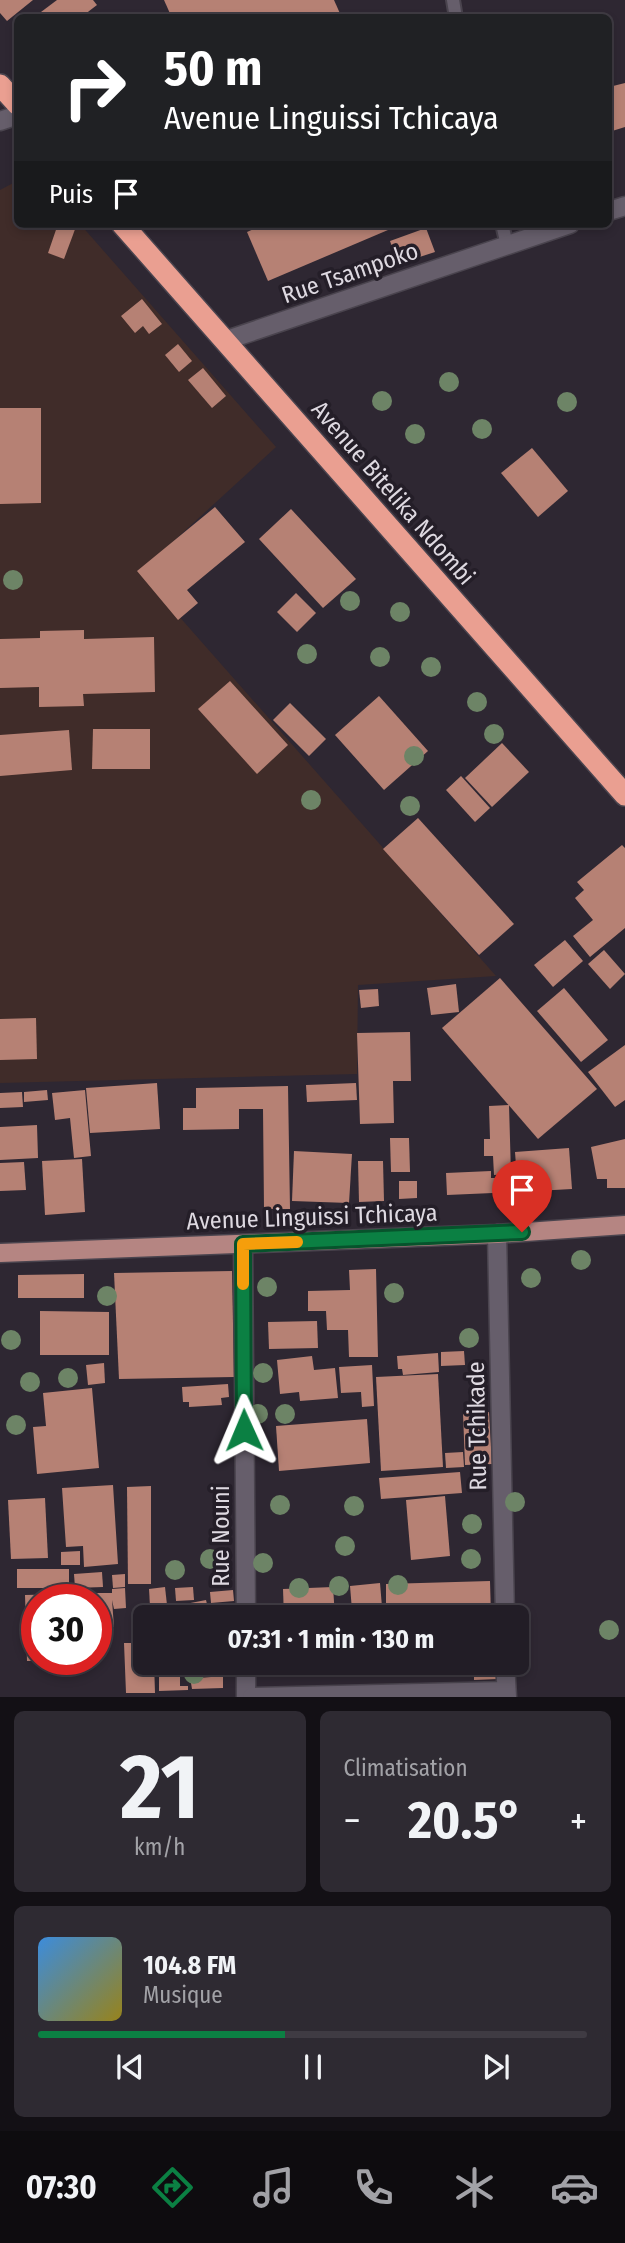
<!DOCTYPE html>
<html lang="fr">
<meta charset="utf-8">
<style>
body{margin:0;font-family:"Fira Sans Condensed",sans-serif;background:#2e2a32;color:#f1f3f6;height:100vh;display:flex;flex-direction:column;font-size:26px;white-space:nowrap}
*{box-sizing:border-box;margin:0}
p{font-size:23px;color:#a2a2a7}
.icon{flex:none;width:38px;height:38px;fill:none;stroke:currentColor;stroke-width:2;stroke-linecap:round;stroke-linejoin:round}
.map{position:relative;height:1697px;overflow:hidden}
.side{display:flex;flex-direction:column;gap:14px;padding:14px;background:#131015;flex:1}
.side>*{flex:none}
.banner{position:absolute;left:14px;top:14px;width:598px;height:214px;border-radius:10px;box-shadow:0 4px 10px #0003,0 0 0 2px #3f3b43;background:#202124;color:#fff;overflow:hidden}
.speed{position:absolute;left:21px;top:1584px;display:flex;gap:14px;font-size:35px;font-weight:700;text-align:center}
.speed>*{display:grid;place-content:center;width:91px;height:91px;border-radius:50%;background:#221d26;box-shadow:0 4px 10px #0003,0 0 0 2px #3f3b43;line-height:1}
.speed .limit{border:10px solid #d22;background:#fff;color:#111}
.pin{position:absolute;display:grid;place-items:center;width:60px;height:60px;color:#fff;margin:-72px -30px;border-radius:50% 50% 50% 0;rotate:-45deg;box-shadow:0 0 7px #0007}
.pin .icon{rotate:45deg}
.me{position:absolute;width:77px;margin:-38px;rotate:359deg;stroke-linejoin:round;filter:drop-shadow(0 0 5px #0008)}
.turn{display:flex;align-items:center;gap:24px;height:147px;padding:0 35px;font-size:32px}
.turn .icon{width:91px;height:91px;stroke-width:2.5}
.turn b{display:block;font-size:49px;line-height:60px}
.then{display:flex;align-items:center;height:66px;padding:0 35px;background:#0003;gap:14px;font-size:26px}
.big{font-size:52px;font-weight:700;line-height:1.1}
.side .widget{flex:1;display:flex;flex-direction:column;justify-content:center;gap:10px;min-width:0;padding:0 24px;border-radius:10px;background:#2e2a32}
.side .dial{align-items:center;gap:0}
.dial b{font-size:91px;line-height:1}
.song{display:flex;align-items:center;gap:21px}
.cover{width:84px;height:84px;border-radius:10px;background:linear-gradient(135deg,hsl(210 70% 55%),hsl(50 70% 35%))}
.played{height:7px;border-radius:4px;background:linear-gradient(90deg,#0b8043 45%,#3f3b43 45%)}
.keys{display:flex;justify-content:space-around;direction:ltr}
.heat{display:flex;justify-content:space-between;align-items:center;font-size:38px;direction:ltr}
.side .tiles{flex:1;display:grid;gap:14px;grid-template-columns:1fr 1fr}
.widget:last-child{grid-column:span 2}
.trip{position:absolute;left:133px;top:1605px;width:396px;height:70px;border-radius:10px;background:#221d26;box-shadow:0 4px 10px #0003,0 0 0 2px #3f3b43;font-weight:700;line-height:70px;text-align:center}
.tabs{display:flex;height:112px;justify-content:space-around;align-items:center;background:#0e0c0f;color:#a2a2a7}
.tabs .icon{width:49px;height:49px}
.tabs .active{color:#0b8043}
.tabs b{font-size:32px;color:#f1f3f6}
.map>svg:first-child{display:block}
.education{fill:#402c29}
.building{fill:#b68174}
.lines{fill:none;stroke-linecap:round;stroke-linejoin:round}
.lane-casing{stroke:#4a444e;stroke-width:16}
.street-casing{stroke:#4a444e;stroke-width:21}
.secondary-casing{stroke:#4a444e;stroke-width:21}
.primary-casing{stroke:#4a444e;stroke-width:21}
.highway-casing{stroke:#4a444e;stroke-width:24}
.lane{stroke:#665e6b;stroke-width:12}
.street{stroke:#665e6b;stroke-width:18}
.secondary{stroke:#665e6b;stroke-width:18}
.primary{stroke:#b58582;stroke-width:18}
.highway{stroke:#ea9f91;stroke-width:21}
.tree{fill:#6d8466}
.route-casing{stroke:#07532c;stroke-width:18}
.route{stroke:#0b8043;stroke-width:12}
.slow{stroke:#f59e0b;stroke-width:12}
.labels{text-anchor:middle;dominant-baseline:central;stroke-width:7;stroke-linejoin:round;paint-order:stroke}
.street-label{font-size:24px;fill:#ded9e1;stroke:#241e28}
</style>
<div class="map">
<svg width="625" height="1697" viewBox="0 0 625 1697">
<rect width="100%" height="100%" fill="#2e2732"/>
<path class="education" d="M 17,181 L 18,224 L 80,224 L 276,447 L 140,572 L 496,976 L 358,985 L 357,1074 L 0,1083 L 0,190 Z"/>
<g class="building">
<path d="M 0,0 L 33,0 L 7,21 L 0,13 Z"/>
<path d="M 57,0 L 93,0 L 97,5 L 80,18 L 33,18 Z"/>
<path d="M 164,0 L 334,0 L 342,18 L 172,18 Z"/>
<path d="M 625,83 L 625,127 L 609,132 L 609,87 Z"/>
<path d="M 58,224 L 77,224 L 64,259 L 48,253 Z"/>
<path d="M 265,224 L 385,224 L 388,230 L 268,281 L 247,232 Z"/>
<path d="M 426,228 L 435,252 L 398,264 L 390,241 Z"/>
<path d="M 142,299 L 162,324 L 149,334 L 143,326 L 135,333 L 121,316 Z"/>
<path d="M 178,344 L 192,361 L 179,372 L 165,355 Z"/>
<path d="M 203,368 L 226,396 L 212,408 L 188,380 Z"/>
<path d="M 0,408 L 41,408 L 41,503 L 0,504 Z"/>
<path d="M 532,448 L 568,491 L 538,517 L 501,473 Z"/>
<path d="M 215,507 L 245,542 L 187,590 L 198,603 L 178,620 L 137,571 Z"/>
<path d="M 291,509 L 356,579 L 323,608 L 259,539 Z"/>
<path d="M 296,593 L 316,613 L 297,632 L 277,612 Z"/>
<path d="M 84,630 L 84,639 L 154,637 L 155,692 L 83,694 L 84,706 L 39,707 L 39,687 L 0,688 L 0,639 L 40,638 L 40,631 Z"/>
<path d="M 230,681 L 288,745 L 257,774 L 198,709 Z"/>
<path d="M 379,696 L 428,751 L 384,790 L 335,735 Z"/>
<path d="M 290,703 L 326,739 L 309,756 L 273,720 Z"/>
<path d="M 93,729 L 150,729 L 150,769 L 92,769 Z"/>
<path d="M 69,730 L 72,770 L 0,776 L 0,735 Z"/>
<path d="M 502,743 L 529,772 L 492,807 L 465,778 Z"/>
<path d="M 461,776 L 490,808 L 475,822 L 446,790 Z"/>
<path d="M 418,818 L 514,924 L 479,955 L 383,849 Z"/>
<path d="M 622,845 L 625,848 L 625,928 L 590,957 L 573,936 L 593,920 L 575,898 L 584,890 L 577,882 Z"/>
<path d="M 565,940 L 583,961 L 553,987 L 534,965 Z"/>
<path d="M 604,950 L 625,974 L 610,989 L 588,964 Z"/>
<path d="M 500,978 L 597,1089 L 538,1139 L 442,1028 Z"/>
<path d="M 456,984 L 459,1012 L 431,1015 L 427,988 Z"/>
<path d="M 564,988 L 608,1040 L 581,1062 L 537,1011 Z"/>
<path d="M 378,989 L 379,1006 L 361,1008 L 359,990 Z"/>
<path d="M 36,1018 L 37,1059 L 0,1060 L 0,1019 Z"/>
<path d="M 410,1032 L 411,1081 L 393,1081 L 394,1123 L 360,1124 L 357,1033 Z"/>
<path d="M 625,1045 L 625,1100 L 615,1107 L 588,1072 Z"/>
<path d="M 157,1083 L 160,1129 L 90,1133 L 86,1088 Z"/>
<path d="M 356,1083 L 357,1100 L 307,1102 L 306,1085 Z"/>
<path d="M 288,1086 L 290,1209 L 264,1209 L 263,1109 L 239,1109 L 239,1129 L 183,1130 L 183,1108 L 196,1108 L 196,1088 Z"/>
<path d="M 47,1090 L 48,1100 L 24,1102 L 24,1092 Z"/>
<path d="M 85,1090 L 91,1156 L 74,1158 L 70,1118 L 55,1120 L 52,1093 Z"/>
<path d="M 22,1092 L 23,1107 L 0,1108 L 0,1093 Z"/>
<path d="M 509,1105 L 511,1174 L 494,1175 L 493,1156 L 484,1156 L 484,1139 L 490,1139 L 489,1106 Z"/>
<path d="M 37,1125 L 38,1158 L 0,1160 L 0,1127 Z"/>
<path d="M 390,1138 L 409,1138 L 410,1172 L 391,1172 Z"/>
<path d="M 625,1139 L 625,1188 L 607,1188 L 607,1179 L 597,1179 L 591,1147 Z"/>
<path d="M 569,1148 L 572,1189 L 518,1192 L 515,1152 Z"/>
<path d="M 294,1151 L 352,1154 L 349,1203 L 292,1201 Z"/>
<path d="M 82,1159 L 85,1212 L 45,1215 L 42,1161 Z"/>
<path d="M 358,1161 L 383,1161 L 384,1201 L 359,1202 Z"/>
<path d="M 24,1162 L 26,1190 L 0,1191 L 0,1163 Z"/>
<path d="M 491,1171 L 491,1178 L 513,1178 L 513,1192 L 447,1195 L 446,1173 Z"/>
<path d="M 399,1181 L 417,1181 L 417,1198 L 399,1199 Z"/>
<path d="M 376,1269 L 378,1357 L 349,1357 L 348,1330 L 327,1330 L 326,1311 L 308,1311 L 308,1291 L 350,1290 L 349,1270 Z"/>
<path d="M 232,1271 L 234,1377 L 119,1379 L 114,1273 Z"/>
<path d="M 84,1274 L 84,1298 L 18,1298 L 18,1275 Z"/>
<path d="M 40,1311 L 109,1312 L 109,1355 L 40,1355 Z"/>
<path d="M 317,1321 L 318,1348 L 269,1349 L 268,1322 Z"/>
<path d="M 464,1351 L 465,1365 L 441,1366 L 441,1352 Z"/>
<path d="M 438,1353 L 439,1372 L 403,1375 L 402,1369 L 398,1369 L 397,1356 Z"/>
<path d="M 312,1356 L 314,1370 L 335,1368 L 338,1398 L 300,1401 L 299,1392 L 280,1394 L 277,1360 Z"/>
<path d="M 104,1363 L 105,1383 L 88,1385 L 86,1365 Z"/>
<path d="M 372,1365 L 374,1406 L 362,1407 L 361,1392 L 341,1393 L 339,1367 Z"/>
<path d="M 438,1374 L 443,1467 L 381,1471 L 376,1377 Z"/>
<path d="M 228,1384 L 229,1397 L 221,1398 L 222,1405 L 189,1407 L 189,1402 L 183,1402 L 182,1387 Z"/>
<path d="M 92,1388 L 99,1468 L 37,1474 L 33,1427 L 46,1426 L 43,1393 Z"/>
<path d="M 489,1412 L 492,1464 L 465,1465 L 463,1413 Z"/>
<path d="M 367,1419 L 370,1463 L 279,1471 L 276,1426 Z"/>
<path d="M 463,1452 L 464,1467 L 446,1468 L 445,1453 Z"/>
<path d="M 460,1472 L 462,1493 L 381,1499 L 379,1478 Z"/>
<path d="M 113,1485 L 118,1564 L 84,1567 L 83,1546 L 66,1547 L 62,1488 Z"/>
<path d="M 151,1486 L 151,1584 L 128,1584 L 127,1487 Z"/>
<path d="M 445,1496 L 450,1556 L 411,1560 L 406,1500 Z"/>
<path d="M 45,1498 L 48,1558 L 11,1559 L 8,1500 Z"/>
<path d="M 80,1551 L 80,1565 L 61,1565 L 61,1552 Z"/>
<rect x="17" y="1569" width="52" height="19"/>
<path d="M 102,1572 L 103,1587 L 75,1588 L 74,1574 Z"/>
<path d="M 125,1574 L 125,1587 L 113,1588 L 112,1575 Z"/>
<path d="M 490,1581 L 491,1617 L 386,1617 L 386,1584 Z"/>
<path d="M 380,1583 L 382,1607 L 352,1610 L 350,1586 Z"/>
<path d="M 165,1587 L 167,1605 L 150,1606 L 149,1589 Z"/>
<path d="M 193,1587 L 194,1600 L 176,1601 L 175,1588 Z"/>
<path d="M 333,1587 L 335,1617 L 284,1617 L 283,1589 Z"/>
<path d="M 125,1588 L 126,1608 L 114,1609 L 112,1600 L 114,1627 L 96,1627 L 96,1600 L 73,1600 L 73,1593 L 112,1593 L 112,1589 Z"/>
<path d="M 233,1590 L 234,1601 L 211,1603 L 210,1592 Z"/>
<path d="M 65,1594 L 65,1600 L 37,1600 L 37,1661 L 27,1661 L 25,1595 Z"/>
<path d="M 206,1600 L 210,1617 L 150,1617 L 149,1611 Z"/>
<path d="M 124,1643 L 145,1643 L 145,1662 L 154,1662 L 155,1693 L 126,1693 Z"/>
<path d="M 340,1662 L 376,1662 L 377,1671 L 340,1673 Z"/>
<path d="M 391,1662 L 443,1662 L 444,1675 L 392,1677 Z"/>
<path d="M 497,1663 L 498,1679 L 474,1680 L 474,1664 Z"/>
<path d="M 159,1675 L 180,1675 L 180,1686 L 188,1686 L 188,1690 L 159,1691 Z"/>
<path d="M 223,1676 L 223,1688 L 192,1689 L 191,1683 L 199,1682 L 199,1678 Z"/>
</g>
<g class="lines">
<g class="lane-casing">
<g id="lane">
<path d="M 453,0 L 456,18"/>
<path d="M 502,224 L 507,245"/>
</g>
</g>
<g class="street-casing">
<g id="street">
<path d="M 609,211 L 625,206"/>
<path d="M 224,341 L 570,224"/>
<path d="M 497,1234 L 505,1617"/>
<path d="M 243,1244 L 246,1617"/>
<path d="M 246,1662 L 246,1697"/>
<path d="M 505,1662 L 507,1697"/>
<path d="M 252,1697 L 506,1691"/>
</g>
</g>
<g class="secondary-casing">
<path id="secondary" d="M 0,121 L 18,115"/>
</g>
<g class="primary-casing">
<path id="primary" d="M 0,1253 L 497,1234 L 625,1225"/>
</g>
<g class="highway-casing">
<g id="highway">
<path d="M 0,85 L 18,105"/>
<path d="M 122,224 L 625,795"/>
</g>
</g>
<use href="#lane" class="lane"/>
<use href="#street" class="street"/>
<use href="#secondary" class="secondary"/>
<use href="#primary" class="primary"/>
<use href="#highway" class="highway"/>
</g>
<g class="tree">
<circle cx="449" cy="382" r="10"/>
<circle cx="382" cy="401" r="10"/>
<circle cx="567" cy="402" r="10"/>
<circle cx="482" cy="429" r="10"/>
<circle cx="415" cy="434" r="10"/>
<circle cx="13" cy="580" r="10"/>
<circle cx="350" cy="601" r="10"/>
<circle cx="400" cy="612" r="10"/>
<circle cx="307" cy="654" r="10"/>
<circle cx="380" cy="657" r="10"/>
<circle cx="431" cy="667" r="10"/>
<circle cx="477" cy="702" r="10"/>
<circle cx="494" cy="734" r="10"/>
<circle cx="414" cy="756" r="10"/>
<circle cx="311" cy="800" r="10"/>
<circle cx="410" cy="806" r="10"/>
<circle cx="581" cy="1260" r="10"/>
<circle cx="531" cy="1278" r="10"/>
<circle cx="267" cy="1287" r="10"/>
<circle cx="394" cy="1293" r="10"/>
<circle cx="107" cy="1296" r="10"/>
<circle cx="469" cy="1338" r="10"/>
<circle cx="11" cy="1340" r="10"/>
<circle cx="263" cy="1373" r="10"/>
<circle cx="68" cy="1378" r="10"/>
<circle cx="30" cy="1382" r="10"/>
<circle cx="258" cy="1414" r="10"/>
<circle cx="285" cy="1414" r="10"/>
<circle cx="16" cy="1425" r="10"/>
<circle cx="515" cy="1502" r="10"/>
<circle cx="280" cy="1505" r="10"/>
<circle cx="354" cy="1506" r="10"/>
<circle cx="472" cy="1524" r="10"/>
<circle cx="345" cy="1546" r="10"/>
<circle cx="210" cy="1559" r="10"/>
<circle cx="471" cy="1559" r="10"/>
<circle cx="263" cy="1563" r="10"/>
<circle cx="175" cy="1570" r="10"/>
<circle cx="398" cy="1585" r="10"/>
<circle cx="339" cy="1586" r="10"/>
<circle cx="299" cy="1588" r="10"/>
<circle cx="609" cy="1630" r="10"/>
<circle cx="194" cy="1674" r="10"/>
</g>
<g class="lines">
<g class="route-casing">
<path id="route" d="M 244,1430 L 243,1244 L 522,1232"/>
</g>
<use href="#route" class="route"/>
<path class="slow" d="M 243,1284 L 243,1244 L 297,1242"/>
</g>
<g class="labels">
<g class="street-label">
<text transform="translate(350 273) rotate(-19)">Rue Tsampoko</text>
<text transform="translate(393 493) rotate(49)">Avenue Bitelika Ndombi</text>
<text transform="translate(312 1217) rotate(-2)">Avenue Linguissi Tchicaya</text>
<text transform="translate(477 1426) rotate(-91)">Rue Tchikade</text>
<text transform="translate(221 1536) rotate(-90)">Rue Nouni</text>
</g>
</g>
</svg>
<div class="speed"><div class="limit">30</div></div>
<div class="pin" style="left:522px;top:1232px;background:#d93025"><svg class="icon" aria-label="arrive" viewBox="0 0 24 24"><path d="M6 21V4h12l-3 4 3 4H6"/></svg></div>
<svg class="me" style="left:244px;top:1430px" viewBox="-20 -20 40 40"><path d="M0-17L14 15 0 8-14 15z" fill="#0b8043" stroke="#fff" stroke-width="4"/></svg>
<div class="trip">07:31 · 1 min · 130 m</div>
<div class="banner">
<div class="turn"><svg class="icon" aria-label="right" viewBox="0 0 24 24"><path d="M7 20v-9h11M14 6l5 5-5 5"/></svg><div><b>50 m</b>Avenue Linguissi Tchicaya</div></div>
<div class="then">Puis<svg class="icon" aria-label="arrive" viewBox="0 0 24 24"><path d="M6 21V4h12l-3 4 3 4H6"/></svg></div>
</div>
</div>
<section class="side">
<div class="tiles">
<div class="widget dial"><b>21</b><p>km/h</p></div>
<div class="widget"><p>Climatisation</p>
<div class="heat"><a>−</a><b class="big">20.5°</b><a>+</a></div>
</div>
<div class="widget">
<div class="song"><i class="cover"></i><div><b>104.8 FM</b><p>Musique</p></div></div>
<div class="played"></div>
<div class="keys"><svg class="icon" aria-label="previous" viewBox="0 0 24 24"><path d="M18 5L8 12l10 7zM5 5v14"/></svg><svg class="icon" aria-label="pause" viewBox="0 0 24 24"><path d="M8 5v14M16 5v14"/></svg><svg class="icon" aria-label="next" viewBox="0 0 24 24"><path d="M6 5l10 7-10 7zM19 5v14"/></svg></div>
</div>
</div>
</section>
<nav class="tabs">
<b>07:30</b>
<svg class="icon active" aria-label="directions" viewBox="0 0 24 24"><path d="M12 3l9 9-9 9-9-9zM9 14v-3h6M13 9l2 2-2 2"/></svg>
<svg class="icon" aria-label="music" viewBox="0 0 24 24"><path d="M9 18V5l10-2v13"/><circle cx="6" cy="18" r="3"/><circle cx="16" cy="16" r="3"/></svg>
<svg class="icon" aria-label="phone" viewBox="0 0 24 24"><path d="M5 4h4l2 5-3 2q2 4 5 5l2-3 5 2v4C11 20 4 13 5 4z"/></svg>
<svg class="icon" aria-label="climate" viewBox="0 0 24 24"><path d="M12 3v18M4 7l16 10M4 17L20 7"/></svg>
<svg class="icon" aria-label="car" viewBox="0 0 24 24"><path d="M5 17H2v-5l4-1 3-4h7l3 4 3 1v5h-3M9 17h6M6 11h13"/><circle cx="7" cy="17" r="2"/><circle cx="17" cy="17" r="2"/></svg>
</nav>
